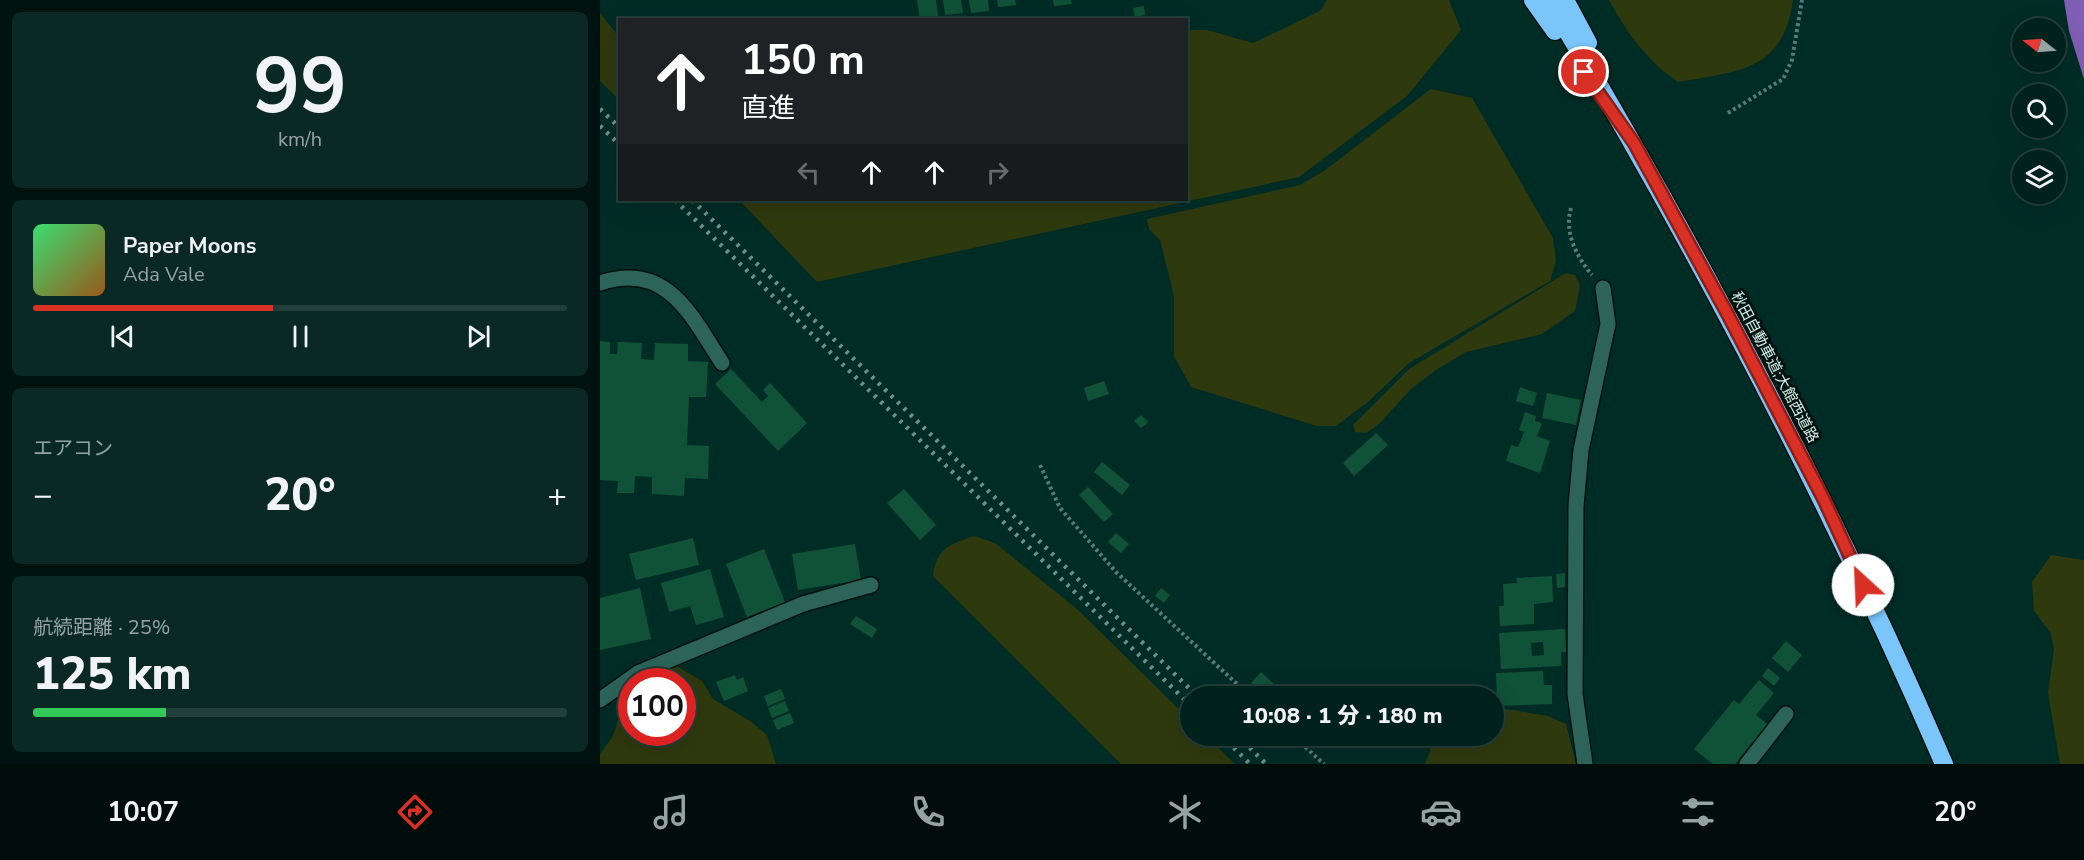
<!DOCTYPE html>
<html lang="ja">
<meta charset="utf-8">
<style>
body{margin:0;font-family:"Nunito Sans","Noto Sans JP",sans-serif;background:#0a2925;color:#f1f3f6;height:100vh;display:flex;flex-direction:column;font-size:22px;white-space:nowrap}
*{box-sizing:border-box;margin:0}
p{font-size:20px;color:#95a3a3}
.icon{flex:none;width:33px;height:33px;fill:none;stroke:currentColor;stroke-width:2;stroke-linecap:round;stroke-linejoin:round}
.map{position:relative;flex:1;overflow:hidden}
.sheet{display:flex;flex-direction:column;gap:12px;padding:12px;background:#00120f;width:600px}
.sheet>*{flex:none}
.banner{position:absolute;left:18px;top:18px;width:570px;height:183px;border-radius:0px;box-shadow:0 6px 24px #0002,0 0 0 2px #223e3b;background:#202124;color:#fff;overflow:hidden}
.needle{width:39px;rotate:287deg}
.fabs{position:absolute;left:1412px;top:18px;display:grid;gap:12px}
.fabs a{display:grid;place-items:center;width:54px;height:54px;border-radius:50%;background:#00211c;box-shadow:0 6px 24px #0002,0 0 0 2px #223e3b;font-size:30px}
.speed{position:absolute;left:18px;top:668px;display:flex;gap:12px;font-size:30px;font-weight:700;text-align:center}
.speed>*{display:grid;place-content:center;width:78px;height:78px;border-radius:50%;background:#00211c;box-shadow:0 6px 24px #0002,0 0 0 2px #223e3b;line-height:1}
.speed .limit{border:9px solid #d22;background:#fff;color:#111}
.pin{position:absolute;display:grid;place-items:center;width:51px;height:51px;color:#fff;margin:-26px;border:3px solid #fff;border-radius:50%;box-shadow:0 2px 6px #0007}
.me{position:absolute;width:66px;margin:-33px;rotate:335deg;stroke-linejoin:round;filter:drop-shadow(0 0 4px #0008)}
.turn{display:flex;align-items:center;gap:21px;height:126px;padding:0 24px;font-size:27px}
.turn .icon{width:78px;height:78px;stroke-width:2.5}
.turn b{display:block;font-size:42px;line-height:51px}
.lanes{display:flex;align-items:center;height:57px;padding:0 24px;background:#0003;justify-content:center;gap:30px;direction:ltr}
.lanes .off{opacity:.35}
.big{font-size:45px;font-weight:800;line-height:1.1}
.sheet .widget{flex:1;display:flex;flex-direction:column;justify-content:center;gap:9px;min-width:0;padding:0 21px;border-radius:9px;background:#0a2925}
.sheet .dial{align-items:center;gap:0}
.dial b{font-size:78px;line-height:1}
.song{display:flex;align-items:center;gap:18px}
.cover{width:72px;height:72px;border-radius:9px;background:linear-gradient(135deg,hsl(140 70% 55%),hsl(30 70% 35%))}
.played{height:6px;border-radius:3px;background:linear-gradient(90deg,#d93025 45%,#223e3b 45%)}
.keys{display:flex;justify-content:space-around;direction:ltr}
.heat{display:flex;justify-content:space-between;align-items:center;font-size:33px;direction:ltr}
.charge{height:9px;border-radius:4px;background:linear-gradient(90deg,#34c759 25%,#223e3b 0)}
.trip{position:absolute;left:580px;top:686px;width:324px;height:60px;border-radius:30px;background:#00211c;box-shadow:0 6px 24px #0002,0 0 0 2px #223e3b;font-weight:800;line-height:60px;text-align:center}
.menu{display:flex;height:96px;justify-content:space-around;align-items:center;background:#000d0b;color:#95a3a3}
.menu .icon{width:42px;height:42px}
.menu .current{color:#d93025}
.menu b{font-size:27px;color:#f1f3f6}
main{display:flex;flex:1;min-height:0}
.map>svg:first-child{display:block}
.green{fill:#2f390e}
.water{fill:#805eb3}
.building{fill:#105237;fill-rule:evenodd}
.lines{fill:none;stroke-linecap:round;stroke-linejoin:round}
.minor-casing{stroke:#02110e;stroke-width:18}
.motorway-casing{stroke:#02110e;stroke-width:21}
.path{stroke:#567c76;stroke-width:4;stroke-dasharray:3 3;stroke-linecap:butt}
.minor{stroke:#2c645a;stroke-width:15}
.motorway{stroke:#7ac6fb;stroke-width:18}
.rail{stroke:#6d918b;stroke-width:4.5;stroke-dasharray:3 6;stroke-linecap:butt}
.route-casing{stroke:#8d1f18;stroke-width:15}
.route{stroke:#d93025;stroke-width:10}
.labels{text-anchor:middle;dominant-baseline:central;stroke-width:6;stroke-linejoin:round;paint-order:stroke}
.street-label{font-size:15px;fill:#d2eee8;stroke:#00120e}
</style>
<main>
<section class="sheet">
<div class="widget dial"><b>99</b><p>km/h</p></div>
<div class="widget">
<div class="song"><i class="cover"></i><div><b>Paper Moons</b><p>Ada Vale</p></div></div>
<div class="played"></div>
<div class="keys"><svg class="icon" aria-label="previous" viewBox="0 0 24 24"><path d="M18 5L8 12l10 7zM5 5v14"/></svg><svg class="icon" aria-label="pause" viewBox="0 0 24 24"><path d="M8 5v14M16 5v14"/></svg><svg class="icon" aria-label="next" viewBox="0 0 24 24"><path d="M6 5l10 7-10 7zM19 5v14"/></svg></div>
</div>
<div class="widget"><p>エアコン</p>
<div class="heat"><a>−</a><b class="big">20°</b><a>+</a></div>
</div>
<div class="widget"><p>航続距離 · 25%</p><b class="big">125 km</b><div class="charge"></div></div>
</section>
<div class="map">
<svg width="1484" height="764" viewBox="0 0 1484 764">
<rect width="100%" height="100%" fill="#002c26"/>
<g class="green">
<path d="M 727,0 L 849,0 L 861,30 L 807,96 L 699,177 L 217,282 L 139,200 L 586,200 L 587,30 L 607,30 L 653,43 L 720,11 Z"/>
<path d="M 1009,0 L 1193,0 C 1183,72 1138,71 1078,82 C 1046,60 1028,34 1009,0 Z"/>
<path d="M 0,13 L 19,37 L 19,100 L 0,81 Z"/>
<path d="M 831,89 L 872,98 L 953,238 L 956,261 L 950,281 L 809,363 L 769,401 L 736,426 L 717,426 L 591,387 L 574,356 L 574,296 L 560,240 L 549,229 L 547,219 L 700,185 L 724,171 Z"/>
<path d="M 966,273 L 975,275 L 980,286 L 975,311 L 942,334 L 866,352 L 836,370 L 811,389 L 778,425 L 766,433 L 755,432 L 753,425 L 809,369 Z"/>
<path d="M 374,536 L 395,543 L 477,609 L 591,721 L 591,735 L 605,735 L 635,764 L 521,764 L 333,576 C 337,547 349,545 374,536 Z"/>
<path d="M 1451,555 L 1484,560 L 1484,764 L 1460,764 L 1448,693 L 1454,649 L 1450,632 L 1434,611 L 1432,582 Z"/>
<path d="M 75,665 L 102,681 L 113,699 L 150,721 L 167,735 L 176,764 L 0,764 L 0,754 L 13,736 L 20,714 L 31,698 L 32,732 L 82,732 L 82,681 L 46,681 L 63,668 Z"/>
<path d="M 894,707 L 948,716 L 966,724 L 976,764 L 825,764 L 836,735 L 894,735 Z"/>
</g>
<path class="water" d="M 1464,0 L 1484,0 L 1484,79 L 1469,31 Z"/>
<g class="building">
<path d="M 317,0 L 336,0 L 338,17 L 320,20 Z"/>
<path d="M 343,0 L 361,0 L 363,13 L 345,15 Z"/>
<path d="M 369,0 L 388,0 L 389,11 L 371,13 Z"/>
<path d="M 397,0 L 415,0 L 416,5 L 398,7 Z"/>
<path d="M 453,0 L 471,0 L 472,4 L 454,6 Z"/>
<path d="M 544,6 L 545,15 L 535,17 L 533,8 Z"/>
<path d="M 0,341 L 10,342 L 10,354 L 17,354 L 18,342 L 42,343 L 41,359 L 54,360 L 55,343 L 88,344 L 88,361 L 108,362 L 106,397 L 89,397 L 87,445 L 109,446 L 108,479 L 85,478 L 84,496 L 52,494 L 52,477 L 35,476 L 34,493 L 17,493 L 18,481 L 0,480 Z"/>
<path d="M 131,369 L 162,402 L 168,396 L 163,390 L 170,383 L 207,423 L 178,451 L 115,384 Z"/>
<path d="M 504,381 L 509,394 L 488,401 L 484,388 Z"/>
<path d="M 920,387 L 937,393 L 933,406 L 916,401 Z"/>
<path d="M 947,393 L 981,400 L 976,425 L 942,418 Z"/>
<path d="M 925,412 L 936,416 L 935,421 L 942,423 L 937,436 L 950,441 L 940,473 L 906,461 L 911,445 L 918,447 L 924,432 L 919,430 Z"/>
<path d="M 541,415 L 548,422 L 541,428 L 534,421 Z"/>
<path d="M 776,433 L 788,445 L 754,476 L 743,463 Z"/>
<path d="M 502,462 L 530,485 L 522,495 L 494,472 Z"/>
<path d="M 488,487 L 513,514 L 504,522 L 479,495 Z"/>
<path d="M 304,489 L 336,525 L 320,540 L 287,503 Z"/>
<path d="M 516,533 L 529,544 L 521,553 L 508,542 Z"/>
<path d="M 93,538 L 99,565 L 36,580 L 29,554 Z"/>
<path d="M 255,544 L 261,580 L 198,590 L 192,554 Z"/>
<path d="M 164,549 L 185,602 L 147,617 L 126,564 Z"/>
<path d="M 110,569 L 124,617 L 96,625 L 90,606 L 69,612 L 61,583 Z"/>
<path d="M 965,573 L 965,587 L 957,588 L 956,574 Z"/>
<path d="M 952,576 L 953,602 L 934,604 L 934,624 L 900,626 L 899,606 L 904,606 L 903,584 L 917,583 L 916,578 Z"/>
<path d="M 40,588 L 51,639 L 0,650 L 0,598 Z"/>
<path d="M 561,588 L 570,595 L 564,603 L 555,596 Z"/>
<path d="M 256,616 L 277,629 L 272,638 L 250,624 Z"/>
<path d="M 965,629 L 966,652 L 961,652 L 961,666 L 901,669 L 899,633 ZM 943,642 L 944,655 L 932,656 L 931,643 Z"/>
<path d="M 1186,641 L 1202,655 L 1188,672 L 1172,658 Z"/>
<path d="M 1168,668 L 1180,678 L 1174,686 L 1162,676 Z"/>
<path d="M 943,671 L 944,685 L 952,685 L 952,704 L 897,706 L 896,673 Z"/>
<path d="M 661,672 L 677,687 L 668,696 L 651,683 Z"/>
<path d="M 135,675 L 137,680 L 143,677 L 148,691 L 124,701 L 116,682 Z"/>
<path d="M 1159,680 L 1174,693 L 1156,715 L 1171,727 L 1154,748 L 1150,745 L 1135,764 L 1113,764 L 1094,749 L 1134,700 L 1139,704 Z"/>
<path d="M 181,689 L 185,699 L 168,706 L 164,696 Z"/>
<path d="M 185,701 L 189,711 L 172,718 L 168,708 Z"/>
<path d="M 190,713 L 194,723 L 177,730 L 173,720 Z"/>
</g>
<g class="lines">
<g class="minor-casing">
<g id="minor">
<path d="M 0,283 C 67,261 91,315 122,363"/>
<path d="M 0,700 L 38,673 L 203,604 L 271,585"/>
<path d="M 985,764 L 975,694 L 976,506 L 981,450 L 1008,324 L 1003,288"/>
<path d="M 1147,764 L 1186,714"/>
</g>
</g>
<g class="motorway-casing">
<g id="motorway">
<path d="M 933,0 L 955,31"/>
<path d="M 949,0 C 1096,247 1230,500 1344,764"/>
<path d="M 965,0 L 988,43"/>
</g>
</g>
<g class="path">
<path d="M 1128,113 L 1183,79 L 1192,60 L 1202,0"/>
<path d="M 971,208 C 964,232 976,256 992,275"/>
<path d="M 440,465 L 460,508 L 516,572 L 650,696"/>
<path d="M 692,735 L 724,764"/>
</g>
<use href="#minor" class="minor"/>
<use href="#motorway" class="motorway"/>
<g class="rail">
<path d="M 0,109 L 20,128"/>
<path d="M 0,126 L 20,145"/>
<path d="M 75,200 L 591,706"/>
<path d="M 92,200 L 597,696"/>
<path d="M 621,735 L 650,764"/>
<path d="M 637,735 L 666,764"/>
</g>
</g>
<g class="lines">
<g class="route-casing">
<path id="route" d="M 984,72 L 1034,143 L 1128,315 L 1224,500 L 1263,585"/>
</g>
<use href="#route" class="route"/>
</g>
<g class="labels">
<g class="street-label">
<text transform="translate(1175 367) rotate(62)">秋田自動車道;大館西道路</text>
</g>
</g>
</svg>
<div class="fabs">
<a><svg class="needle" viewBox="-14 -14 28 28"><path d="M0-13l5 13h-10z" fill="#e53935"/><path d="M0 13l5-13h-10z" fill="#95a3a3"/></svg></a>
<a><svg class="icon" aria-label="search" viewBox="0 0 24 24"><circle cx="10" cy="10" r="6"/><path d="M15 15l6 6"/></svg></a>
<a><svg class="icon" aria-label="layers" viewBox="0 0 24 24"><path d="M12 4l9 5-9 5-9-5zM3 14l9 5 9-5"/></svg></a>
</div>
<div class="speed"><div class="limit">100</div></div>
<div class="pin" style="left:984px;top:72px;background:#d93025"><svg class="icon" aria-label="arrive" viewBox="0 0 24 24"><path d="M6 21V4h12l-3 4 3 4H6"/></svg></div>
<svg class="me" style="left:1263px;top:585px" viewBox="-20 -20 40 40"><circle r="19" fill="#fff"/><path d="M0-13L10 11 0 6-10 11z" fill="#d93025"/></svg>
<div class="trip">10:08 · 1 分 · 180 m</div>
<div class="banner">
<div class="turn"><svg class="icon" aria-label="ahead" viewBox="0 0 24 24"><path d="M12 20V5M6 11l6-6 6 6"/></svg><div><b>150 m</b>直進</div></div>
<div class="lanes"><svg class="icon off" aria-label="left" viewBox="0 0 24 24"><path d="M17 20v-9H6M10 6l-5 5 5 5"/></svg><svg class="icon" aria-label="ahead" viewBox="0 0 24 24"><path d="M12 20V5M6 11l6-6 6 6"/></svg><svg class="icon" aria-label="ahead" viewBox="0 0 24 24"><path d="M12 20V5M6 11l6-6 6 6"/></svg><svg class="icon off" aria-label="right" viewBox="0 0 24 24"><path d="M7 20v-9h11M14 6l5 5-5 5"/></svg></div>
</div>
</div>
</main>
<nav class="menu">
<b>10:07</b>
<svg class="icon current" aria-label="directions" viewBox="0 0 24 24"><path d="M12 3l9 9-9 9-9-9zM9 14v-3h6M13 9l2 2-2 2"/></svg>
<svg class="icon" aria-label="music" viewBox="0 0 24 24"><path d="M9 18V5l10-2v13"/><circle cx="6" cy="18" r="3"/><circle cx="16" cy="16" r="3"/></svg>
<svg class="icon" aria-label="phone" viewBox="0 0 24 24"><path d="M5 4h4l2 5-3 2q2 4 5 5l2-3 5 2v4C11 20 4 13 5 4z"/></svg>
<svg class="icon" aria-label="climate" viewBox="0 0 24 24"><path d="M12 3v18M4 7l16 10M4 17L20 7"/></svg>
<svg class="icon" aria-label="car" viewBox="0 0 24 24"><path d="M5 17H2v-5l4-1 3-4h7l3 4 3 1v5h-3M9 17h6M6 11h13"/><circle cx="7" cy="17" r="2"/><circle cx="17" cy="17" r="2"/></svg>
<svg class="icon" aria-label="filters" viewBox="0 0 24 24"><path d="M4 7h16M4 17h16"/><circle cx="9" cy="7" r="2"/><circle cx="15" cy="17" r="2"/></svg>
<b>20°</b>
</nav>
